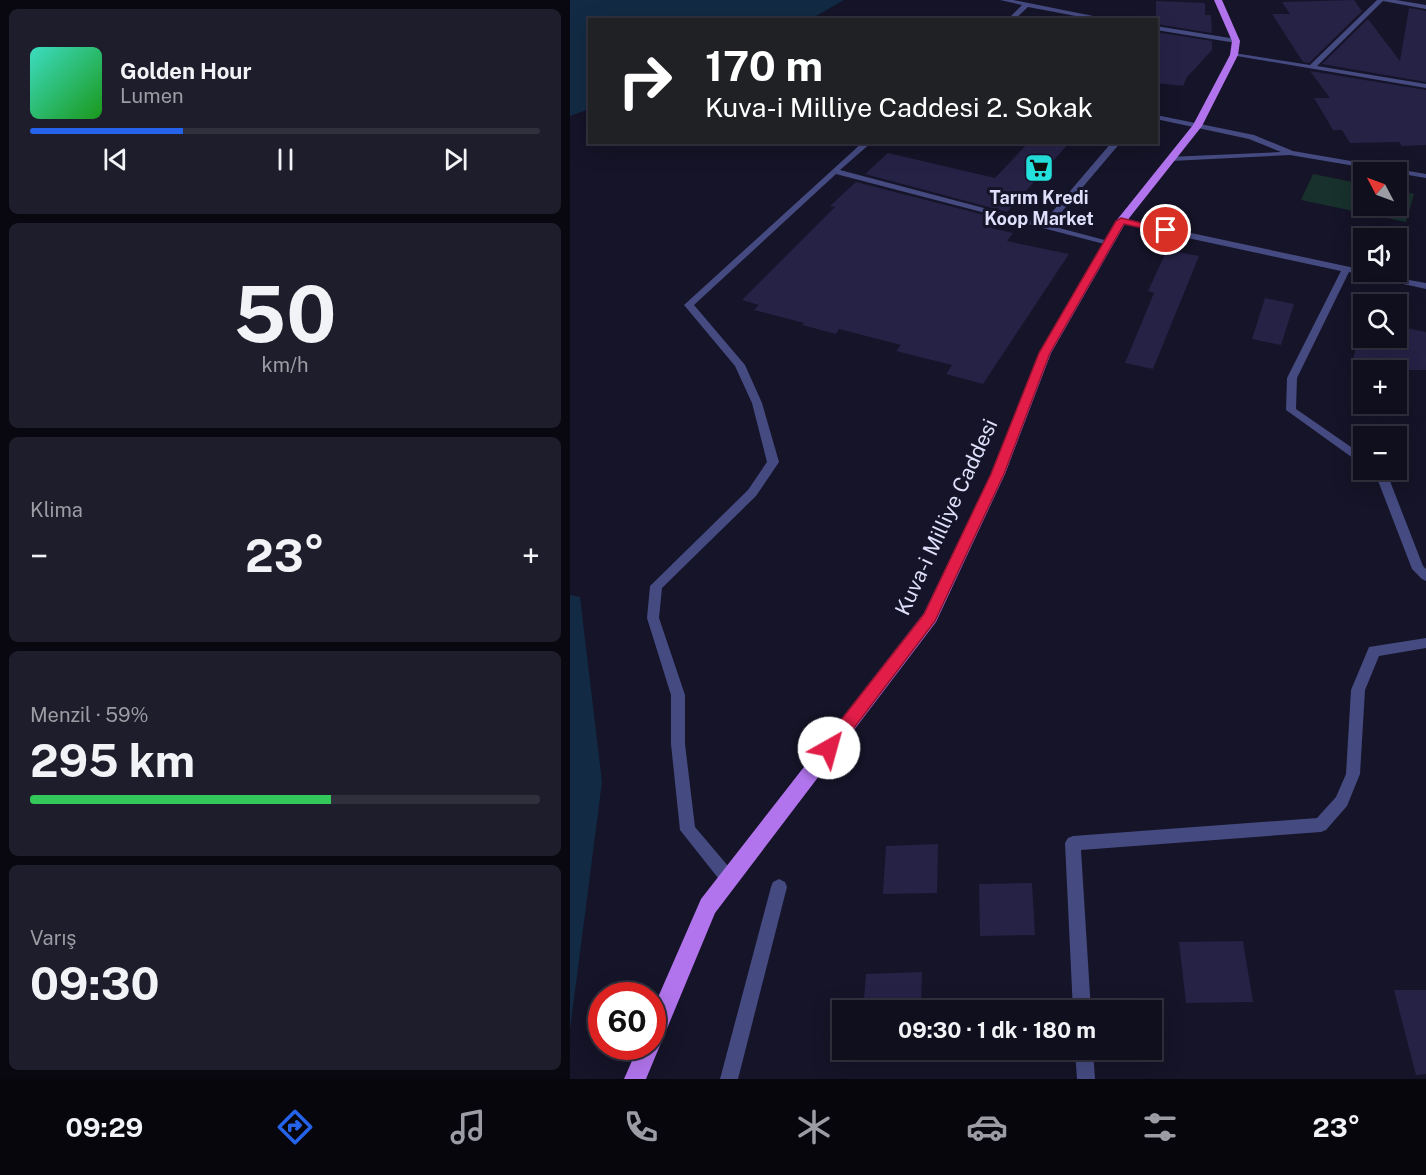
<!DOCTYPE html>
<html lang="tr">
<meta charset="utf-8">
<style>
body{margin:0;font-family:"Public Sans",sans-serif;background:#1e1d2b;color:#f1f3f6;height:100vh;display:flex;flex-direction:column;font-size:22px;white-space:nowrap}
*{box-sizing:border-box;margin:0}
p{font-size:20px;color:#9c9ca4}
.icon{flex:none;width:33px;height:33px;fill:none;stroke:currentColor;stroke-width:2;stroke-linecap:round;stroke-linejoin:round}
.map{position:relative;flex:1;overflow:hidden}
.sheet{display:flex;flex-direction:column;gap:9px;padding:9px;background:#090810;width:570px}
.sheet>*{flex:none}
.guide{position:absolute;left:18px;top:18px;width:570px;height:126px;border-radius:0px;box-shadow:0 6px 24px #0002,0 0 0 2px #302f3c;background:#202124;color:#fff;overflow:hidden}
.needle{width:39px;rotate:311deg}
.buttons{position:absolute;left:783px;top:162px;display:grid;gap:12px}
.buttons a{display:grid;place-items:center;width:54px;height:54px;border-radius:0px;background:#100f1e;box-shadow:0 6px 24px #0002,0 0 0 2px #302f3c;font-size:30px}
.speed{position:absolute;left:18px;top:982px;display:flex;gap:12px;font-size:30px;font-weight:700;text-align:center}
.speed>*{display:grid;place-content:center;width:78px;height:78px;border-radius:50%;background:#100f1e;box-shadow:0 6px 24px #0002,0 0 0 2px #302f3c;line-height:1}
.speed .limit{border:9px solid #d22;background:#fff;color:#111}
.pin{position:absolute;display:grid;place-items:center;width:51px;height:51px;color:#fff;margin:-26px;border:3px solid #fff;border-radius:50%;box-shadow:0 2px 6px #0007}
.me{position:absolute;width:66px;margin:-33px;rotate:38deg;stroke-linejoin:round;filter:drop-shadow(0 0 4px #0008)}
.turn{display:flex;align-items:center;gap:21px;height:126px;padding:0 18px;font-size:27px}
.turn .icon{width:78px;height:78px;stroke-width:2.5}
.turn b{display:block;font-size:42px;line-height:51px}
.big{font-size:45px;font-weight:700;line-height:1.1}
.sheet .card{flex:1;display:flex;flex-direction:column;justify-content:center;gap:9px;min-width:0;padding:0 21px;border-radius:9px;background:#1e1d2b}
.sheet .dial{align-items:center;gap:0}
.dial b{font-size:78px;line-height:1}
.song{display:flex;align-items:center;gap:18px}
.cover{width:72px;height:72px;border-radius:9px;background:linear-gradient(135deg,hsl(170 70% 55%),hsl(120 70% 35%))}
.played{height:6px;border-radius:3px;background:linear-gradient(90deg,#2563eb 30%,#302f3c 30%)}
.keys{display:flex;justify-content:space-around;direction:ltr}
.heat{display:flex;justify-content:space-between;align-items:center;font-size:33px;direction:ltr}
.charge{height:9px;border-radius:4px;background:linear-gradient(90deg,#34c759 59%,#302f3c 0)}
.trip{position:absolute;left:262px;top:1000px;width:330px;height:60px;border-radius:0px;background:#100f1e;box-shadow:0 6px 24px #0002,0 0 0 2px #302f3c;font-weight:700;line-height:60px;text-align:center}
.menu{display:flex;height:96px;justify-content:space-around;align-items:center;background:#06060c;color:#9c9ca4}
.menu .icon{width:42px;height:42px}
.menu .active{color:#2563eb}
.menu b{font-size:27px;color:#f1f3f6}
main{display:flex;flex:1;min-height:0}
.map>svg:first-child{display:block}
.green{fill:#18312d}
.water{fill:#122a43}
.building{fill:#252246}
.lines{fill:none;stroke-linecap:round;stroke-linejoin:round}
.service{fill:#454a81;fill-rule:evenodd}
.minor{fill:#454a81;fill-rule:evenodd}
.primary{fill:#b174ec;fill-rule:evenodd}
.route{fill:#e11d48;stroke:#92132f;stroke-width:1.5}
.labels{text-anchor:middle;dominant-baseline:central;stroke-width:6;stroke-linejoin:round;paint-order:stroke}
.far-poi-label{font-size:18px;font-weight:bold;fill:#dfdffb;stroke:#151428}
.street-label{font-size:21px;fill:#dfdffb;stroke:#151428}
</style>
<main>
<section class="sheet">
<div class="card">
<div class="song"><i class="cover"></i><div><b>Golden Hour</b><p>Lumen</p></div></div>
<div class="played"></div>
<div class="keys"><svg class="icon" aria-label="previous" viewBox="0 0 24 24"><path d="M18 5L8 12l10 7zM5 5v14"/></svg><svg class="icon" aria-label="pause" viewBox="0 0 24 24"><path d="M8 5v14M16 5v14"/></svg><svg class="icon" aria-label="next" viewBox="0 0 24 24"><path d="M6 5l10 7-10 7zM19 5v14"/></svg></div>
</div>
<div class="card dial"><b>50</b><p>km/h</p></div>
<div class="card"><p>Klima</p>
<div class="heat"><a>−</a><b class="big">23°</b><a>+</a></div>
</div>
<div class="card"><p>Menzil · 59%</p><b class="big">295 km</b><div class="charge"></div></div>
<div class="card"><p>Varış</p><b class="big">09:30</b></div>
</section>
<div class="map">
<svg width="856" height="1079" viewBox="0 0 856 1079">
<rect width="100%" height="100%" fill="#151428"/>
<path class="green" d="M 743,174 L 793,184 L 794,206 L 826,206 L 827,190 L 844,194 L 836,222 L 731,200 Z"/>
<g class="water">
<path d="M 0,0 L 274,0 L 241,19 L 20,20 L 19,109 L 0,116 Z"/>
<path d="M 0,595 L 10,597 L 32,782 L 0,1030 Z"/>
</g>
<g class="building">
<path d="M 784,0 L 792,11 L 739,63 L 733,62 L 702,14 L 720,14 L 712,2 Z"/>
<path d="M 586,1 L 635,3 L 635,15 L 641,15 L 642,33 L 586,24 Z"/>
<path d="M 839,8 L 856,11 L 856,82 L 752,64 L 798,19 L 830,61 Z"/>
<path d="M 586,32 L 642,41 L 642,50 L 617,77 L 613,86 L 586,83 Z"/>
<path d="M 740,71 L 856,90 L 856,145 L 832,146 L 829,142 L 780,143 L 772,130 L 763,130 L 744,98 L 760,98 Z"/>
<path d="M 459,142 L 500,142 L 437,212 L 295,174 L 318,153 L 425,178 Z"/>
<path d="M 286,182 L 430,219 L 421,228 L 443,233 L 437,241 L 499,254 L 413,384 L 376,374 L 382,365 L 326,351 L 331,345 L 269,329 L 266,334 L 232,325 L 234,323 L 184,310 L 189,305 L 172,300 L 265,207 L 260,206 Z"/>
<path d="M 597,250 L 629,256 L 583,369 L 555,363 L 584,293 L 578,291 Z"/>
<path d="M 695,298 L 724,304 L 711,345 L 682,339 Z"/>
<path d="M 826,326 L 856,332 L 856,370 L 781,370 L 788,338 L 826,338 Z"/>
<path d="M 368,844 L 367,893 L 313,894 L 316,846 Z"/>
<path d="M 462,883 L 465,935 L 410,936 L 409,884 Z"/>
<path d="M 673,941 L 683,1002 L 616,1003 L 609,942 Z"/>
<path d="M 352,972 L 351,1011 L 293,1011 L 296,974 Z"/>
<path d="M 824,990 L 856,990 L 856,1074 L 846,1075 Z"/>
</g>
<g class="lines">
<g class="service">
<path d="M 542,142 L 551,142 L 478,228 L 472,228 L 472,224 Z"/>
<path d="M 209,879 L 215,882 L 217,887 L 168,1079 L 150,1079 L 201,887 L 203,882 Z"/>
</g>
<g class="minor">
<path d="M 430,0 L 443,0 L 543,20 L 527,20 L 458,7 L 444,20 L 437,20 L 452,5 Z"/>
<path d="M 807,0 L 826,0 L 856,5 L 856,9 L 813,1 L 747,66 L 856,84 L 856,88 L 661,55 L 664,53 L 740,65 Z"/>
<path d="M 586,26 L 666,39 L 669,41 L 666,43 L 586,30 Z"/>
<path d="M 586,115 L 684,135 L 723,151 L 856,174 L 856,178 L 720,155 L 601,161 L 598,161 L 598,157 L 711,152 L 679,139 L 586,119 Z"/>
<path d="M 293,142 L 302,142 L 270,170 L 542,242 L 538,245 L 266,174 L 124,305 L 175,365 L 192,403 L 209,462 L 186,496 L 92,588 L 89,618 L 115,695 L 115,744 L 125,827 L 164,873 L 166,878 L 164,883 L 158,886 L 152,883 L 110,830 L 101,744 L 101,695 L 77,618 L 80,586 L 178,490 L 197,462 L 182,403 L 165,366 L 114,305 Z"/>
<path d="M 551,218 L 794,270 L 794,272 L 856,283 L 856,289 L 779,272 L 727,378 L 726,409 L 794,456 L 794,466 L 716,410 L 717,378 L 771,271 L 548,223 L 547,221 Z"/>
<path d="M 798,470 L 810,470 L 818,476 L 853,566 L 856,569 L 856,581 L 852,579 L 842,569 L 807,478 Z"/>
<path d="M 856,638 L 856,648 L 809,656 L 795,690 L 790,774 L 777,806 L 756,830 L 751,832 L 511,850 L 521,1011 L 503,1011 L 495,843 L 498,838 L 503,836 L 747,818 L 766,797 L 776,774 L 781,690 L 799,647 Z"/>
<path d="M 505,1050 L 523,1050 L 525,1079 L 507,1079 Z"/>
</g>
<path class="primary" d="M 644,0 L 652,0 L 670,41 L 668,55 L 632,126 L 556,222 L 481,353 L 435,474 L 366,622 L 145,913 L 76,1079 L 54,1079 L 68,1047 L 82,1047 L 82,1011 L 131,899 L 354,613 L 421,474 L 469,353 L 546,221 L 623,125 L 660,55 L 662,41 Z"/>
</g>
<path class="route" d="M 551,218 L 601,230 L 596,233 L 554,224 L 480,353 L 434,474 L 365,621 L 265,753 L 253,753 L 251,748 L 253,743 L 354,614 L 421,474 L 469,353 L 546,221 Z"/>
<defs>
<g id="supermarket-square" transform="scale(1.5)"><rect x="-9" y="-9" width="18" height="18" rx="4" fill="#24e2de" stroke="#151428"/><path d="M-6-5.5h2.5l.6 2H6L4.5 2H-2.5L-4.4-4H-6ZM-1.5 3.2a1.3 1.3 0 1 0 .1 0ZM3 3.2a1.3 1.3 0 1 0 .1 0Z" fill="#111"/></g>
</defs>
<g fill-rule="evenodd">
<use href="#supermarket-square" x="469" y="168"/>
</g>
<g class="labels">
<g class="far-poi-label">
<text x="469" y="197">Tarım Kredi<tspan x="469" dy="21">Koop Market</tspan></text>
</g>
<g class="street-label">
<text transform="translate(376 517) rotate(-65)">Kuva-i Milliye Caddesi</text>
</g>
</g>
</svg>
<div class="buttons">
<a><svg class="needle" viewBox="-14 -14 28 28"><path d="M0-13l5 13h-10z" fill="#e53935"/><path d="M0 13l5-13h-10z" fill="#9c9ca4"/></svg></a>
<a><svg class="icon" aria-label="sound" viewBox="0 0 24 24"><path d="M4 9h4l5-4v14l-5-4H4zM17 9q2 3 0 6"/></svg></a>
<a><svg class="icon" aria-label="search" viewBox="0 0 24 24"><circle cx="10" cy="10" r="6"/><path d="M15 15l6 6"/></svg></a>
<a>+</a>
<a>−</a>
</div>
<div class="speed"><div class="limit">60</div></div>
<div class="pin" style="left:596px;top:230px;background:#d93025"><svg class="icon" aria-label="arrive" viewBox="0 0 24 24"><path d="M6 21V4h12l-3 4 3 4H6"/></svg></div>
<svg class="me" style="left:259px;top:748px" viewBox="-20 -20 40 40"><circle r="19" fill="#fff"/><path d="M0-13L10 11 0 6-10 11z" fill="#e11d48"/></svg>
<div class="trip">09:30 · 1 dk · 180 m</div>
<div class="guide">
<div class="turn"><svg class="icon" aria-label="right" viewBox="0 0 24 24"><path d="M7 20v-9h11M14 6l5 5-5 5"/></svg><div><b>170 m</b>Kuva-i Milliye Caddesi 2. Sokak</div></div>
</div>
</div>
</main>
<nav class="menu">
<b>09:29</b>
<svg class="icon active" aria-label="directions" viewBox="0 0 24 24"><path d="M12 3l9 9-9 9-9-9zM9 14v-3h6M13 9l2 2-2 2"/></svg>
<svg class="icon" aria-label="music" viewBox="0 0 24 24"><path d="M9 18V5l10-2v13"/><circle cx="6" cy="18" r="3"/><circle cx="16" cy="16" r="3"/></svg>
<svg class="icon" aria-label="phone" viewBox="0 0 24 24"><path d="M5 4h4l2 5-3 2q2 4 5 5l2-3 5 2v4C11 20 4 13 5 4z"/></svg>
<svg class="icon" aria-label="climate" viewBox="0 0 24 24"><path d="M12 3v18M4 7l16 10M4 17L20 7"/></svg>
<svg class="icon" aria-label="car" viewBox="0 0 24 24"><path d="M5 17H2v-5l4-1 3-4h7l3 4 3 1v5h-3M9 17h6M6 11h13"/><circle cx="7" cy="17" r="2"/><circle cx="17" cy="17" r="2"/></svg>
<svg class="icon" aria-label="filters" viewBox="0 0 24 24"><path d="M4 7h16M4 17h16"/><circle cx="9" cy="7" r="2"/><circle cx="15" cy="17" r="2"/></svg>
<b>23°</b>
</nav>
